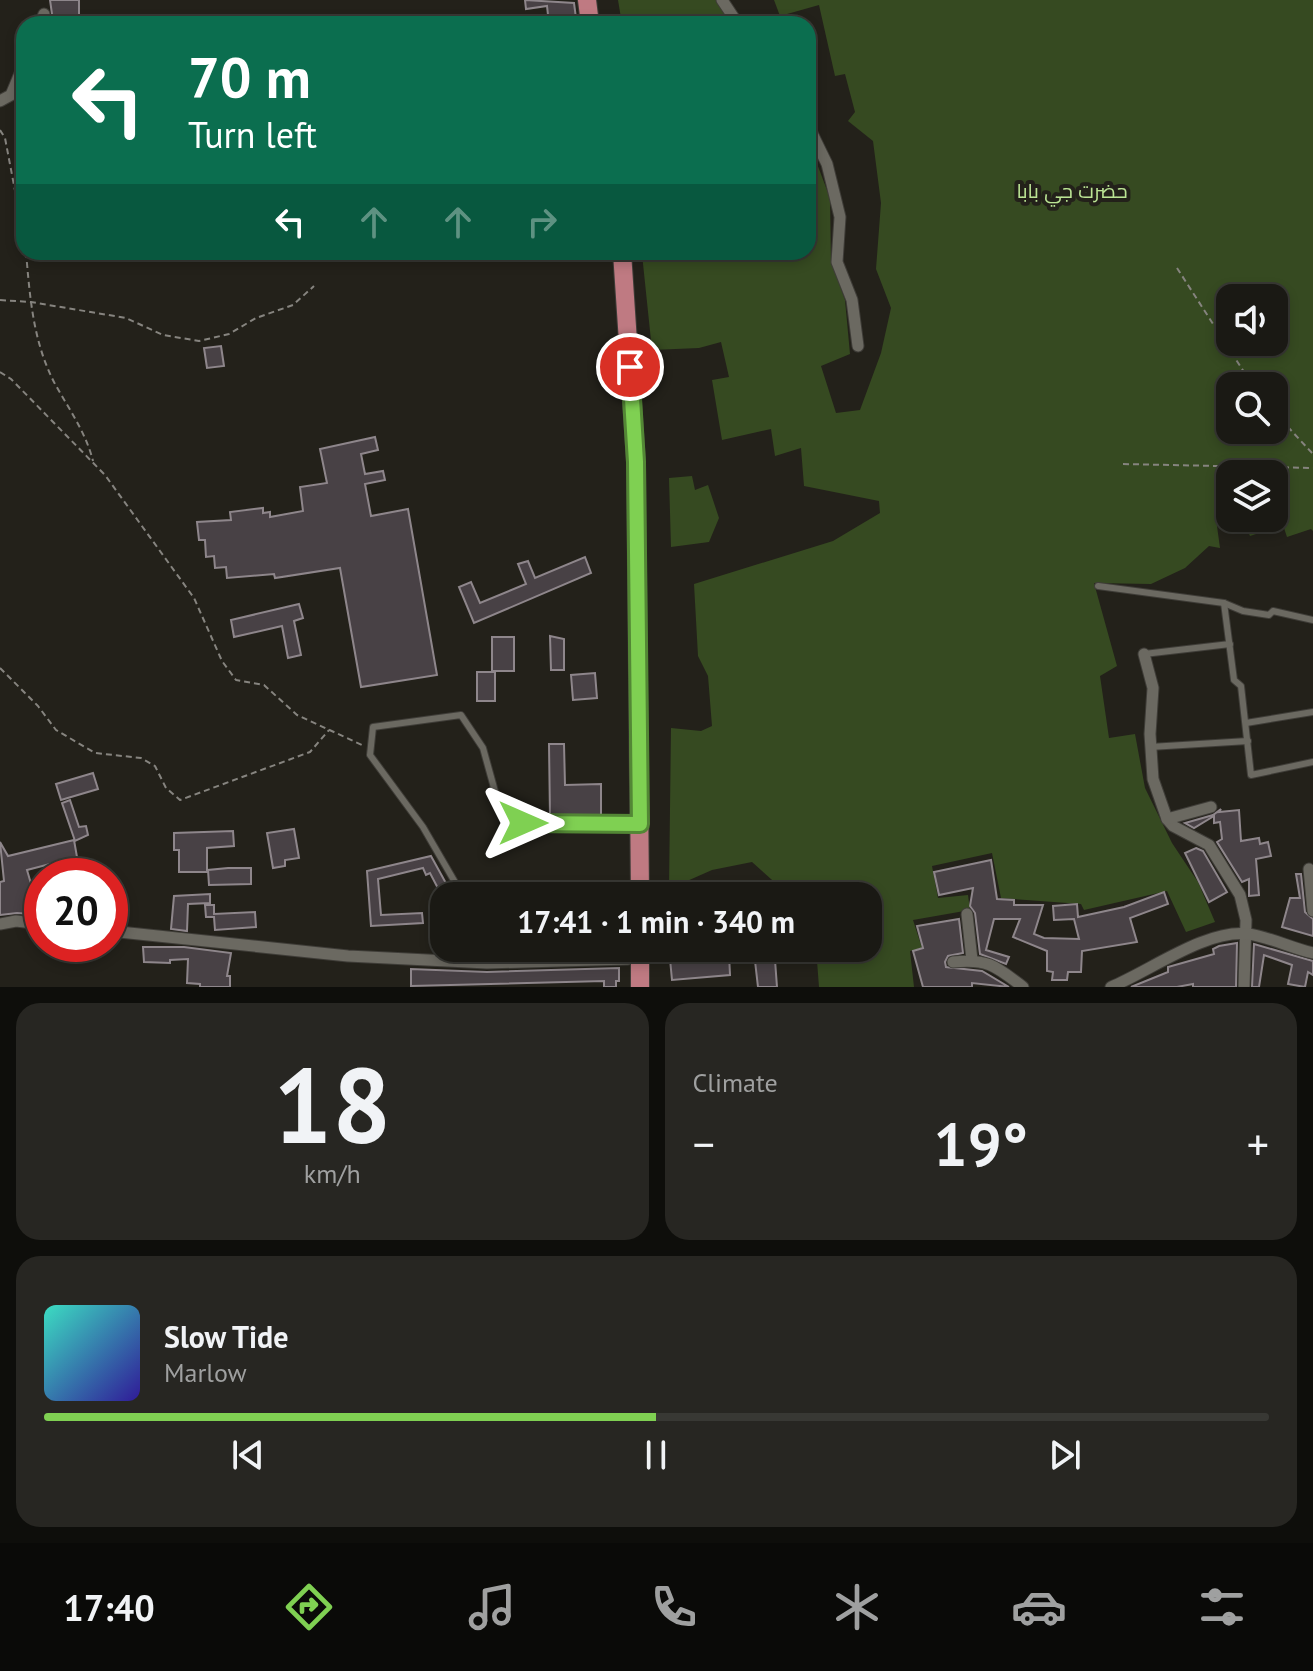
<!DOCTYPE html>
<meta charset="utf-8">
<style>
body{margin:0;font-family:"PT Sans",Cairo,sans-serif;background:#272622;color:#f1f3f6;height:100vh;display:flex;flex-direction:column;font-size:30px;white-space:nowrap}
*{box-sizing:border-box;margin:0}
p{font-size:26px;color:#9fa0a0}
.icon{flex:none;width:44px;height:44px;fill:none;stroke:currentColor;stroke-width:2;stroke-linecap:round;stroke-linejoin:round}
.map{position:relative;height:987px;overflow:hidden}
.sheet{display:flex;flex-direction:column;gap:16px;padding:16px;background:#0e0e0b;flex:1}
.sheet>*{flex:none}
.hud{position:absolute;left:16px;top:16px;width:800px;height:244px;border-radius:24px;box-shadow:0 4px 12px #0003,0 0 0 2px #383834;background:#0b6e4f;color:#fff;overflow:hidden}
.fabs{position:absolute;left:1216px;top:284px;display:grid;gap:16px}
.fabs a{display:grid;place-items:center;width:72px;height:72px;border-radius:16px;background:#1a1914;box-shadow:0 4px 12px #0003,0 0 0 2px #383834;font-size:40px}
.speed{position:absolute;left:24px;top:858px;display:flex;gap:16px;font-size:40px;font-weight:700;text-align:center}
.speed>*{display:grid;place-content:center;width:104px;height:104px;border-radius:50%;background:#1a1914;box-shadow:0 4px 12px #0003,0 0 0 2px #383834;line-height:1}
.speed .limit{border:12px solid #d22;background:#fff;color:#111}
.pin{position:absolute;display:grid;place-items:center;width:68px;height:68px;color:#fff;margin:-34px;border:4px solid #fff;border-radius:50%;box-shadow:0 2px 8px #0007}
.me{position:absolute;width:88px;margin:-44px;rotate:90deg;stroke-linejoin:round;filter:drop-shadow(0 0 6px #0008)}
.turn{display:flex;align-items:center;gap:28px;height:168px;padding:0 40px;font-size:36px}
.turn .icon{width:104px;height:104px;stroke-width:2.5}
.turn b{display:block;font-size:56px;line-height:68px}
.lanes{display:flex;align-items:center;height:76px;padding:0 40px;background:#0003;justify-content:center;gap:40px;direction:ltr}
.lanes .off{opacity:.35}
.big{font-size:60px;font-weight:700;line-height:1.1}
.sheet .card{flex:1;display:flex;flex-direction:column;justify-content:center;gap:12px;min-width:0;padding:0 28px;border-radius:24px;background:#272622}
.sheet .dial{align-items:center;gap:0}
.dial b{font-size:104px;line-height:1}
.song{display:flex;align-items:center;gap:24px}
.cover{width:96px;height:96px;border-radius:12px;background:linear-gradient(135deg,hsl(170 70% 55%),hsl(250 70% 35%))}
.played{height:8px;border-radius:4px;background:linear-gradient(90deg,#7fd052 50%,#383834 50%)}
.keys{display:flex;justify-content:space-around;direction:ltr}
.heat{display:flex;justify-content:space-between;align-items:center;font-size:44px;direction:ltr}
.sheet .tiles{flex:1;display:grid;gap:16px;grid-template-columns:1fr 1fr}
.card:last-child{grid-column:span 2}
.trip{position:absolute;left:430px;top:882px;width:452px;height:80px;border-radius:24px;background:#1a1914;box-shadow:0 4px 12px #0003,0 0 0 2px #383834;font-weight:700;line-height:80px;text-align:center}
.tabs{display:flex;height:128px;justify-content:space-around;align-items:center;background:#0a0a08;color:#9fa0a0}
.tabs .icon{width:56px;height:56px}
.tabs .active{color:#7fd052}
.tabs b{font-size:36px;color:#f1f3f6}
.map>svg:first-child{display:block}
.green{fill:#364a21;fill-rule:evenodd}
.building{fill:#484145;stroke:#8e868b;stroke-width:2}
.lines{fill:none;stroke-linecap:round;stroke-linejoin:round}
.service-casing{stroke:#3f3d38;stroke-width:8}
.minor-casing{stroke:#3f3d38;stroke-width:13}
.primary-casing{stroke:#3f3d38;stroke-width:20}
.path{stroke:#86847f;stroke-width:2;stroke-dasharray:6 4;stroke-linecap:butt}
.service{stroke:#6b6961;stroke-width:6}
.minor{stroke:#6b6961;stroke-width:11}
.primary{stroke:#bf7a82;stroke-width:18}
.route-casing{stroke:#538735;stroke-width:20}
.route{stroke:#7fd052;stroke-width:14}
.labels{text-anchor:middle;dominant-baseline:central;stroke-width:8;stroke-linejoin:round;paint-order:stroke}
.park-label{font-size:20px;fill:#bbe494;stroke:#23211a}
</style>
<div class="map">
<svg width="1313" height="987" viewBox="0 0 1313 987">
<rect width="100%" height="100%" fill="#23211a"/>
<g class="green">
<path d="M 618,0 L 716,0 L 731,24 L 622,24 Z"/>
<path d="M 774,0 L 1313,0 L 1313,531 L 1311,529 L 1287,537 L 1283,525 L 1250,536 L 1242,518 L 1274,518 L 1274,474 L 1230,474 L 1230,518 L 1237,518 L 1217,526 L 1220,548 L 1209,546 L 1185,568 L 1151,584 L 1094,583 L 1117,666 L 1100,676 L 1109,738 L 1135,734 L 1145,788 L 1172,843 L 1198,882 L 1215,922 L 1186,932 L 1167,891 L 1084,910 L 1081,904 L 1001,898 L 992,853 L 932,866 L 938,898 L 968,895 L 970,910 L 913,920 L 922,948 L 910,951 L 914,987 L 819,987 L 816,948 L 868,948 L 868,896 L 790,896 L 752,862 L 712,870 L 669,889 L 671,728 L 701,731 L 712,726 L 708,676 L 698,656 L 694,584 L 833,541 L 880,513 L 879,501 L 804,486 L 801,448 L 775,456 L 771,429 L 722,440 L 712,380 L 729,377 L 721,342 L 699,348 L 652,350 L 642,254 L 808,252 L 808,140 L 830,198 L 831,261 L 845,300 L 850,354 L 821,366 L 836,413 L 860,410 L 881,353 L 891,308 L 876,269 L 881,203 L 873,141 L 848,121 L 855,112 L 845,74 L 835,76 L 819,5 L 780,16 ZM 1230,298 L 1274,298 L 1274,342 L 1230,342 ZM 1230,386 L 1274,386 L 1274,430 L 1230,430 Z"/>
<path d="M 692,476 L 695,490 L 708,485 L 719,518 L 709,542 L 671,547 L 669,478 Z"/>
</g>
<g class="building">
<path d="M 50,0 L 79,0 L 79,24 L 49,24 L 52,14 Z"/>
<path d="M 525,0 L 574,3 L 576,18 L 549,24 L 547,6 L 526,9 Z"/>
<path d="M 221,346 L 224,366 L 207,368 L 204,348 Z"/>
<path d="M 375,437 L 378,450 L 361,454 L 365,474 L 383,471 L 385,480 L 365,484 L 371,516 L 408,509 L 437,675 L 361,687 L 340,568 L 275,578 L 274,574 L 227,578 L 226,567 L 215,568 L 214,556 L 206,557 L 205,540 L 199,540 L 197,522 L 231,520 L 230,512 L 263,508 L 263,513 L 270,512 L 270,517 L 303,511 L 300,487 L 327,483 L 320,449 Z"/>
<path d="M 585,557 L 591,573 L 474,623 L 459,587 L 471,582 L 480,603 L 526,584 L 518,564 L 528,561 L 535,578 Z"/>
<path d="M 299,604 L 303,618 L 294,621 L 301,655 L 288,658 L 282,626 L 234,637 L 231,620 Z"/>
<path d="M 550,636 L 564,639 L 564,670 L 551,670 Z"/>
<rect x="492" y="637" width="22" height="34"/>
<rect x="477" y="672" width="18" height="29"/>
<path d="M 595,673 L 597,698 L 573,700 L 571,675 Z"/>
<path d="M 549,744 L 564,744 L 565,785 L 601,784 L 601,817 L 550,817 Z"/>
<path d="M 93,773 L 98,789 L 61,800 L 56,784 Z"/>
<path d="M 70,800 L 79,827 L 86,826 L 88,835 L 75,841 L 62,803 Z"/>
<path d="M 1221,809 L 1219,812 L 1239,810 L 1241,841 L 1259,838 L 1260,844 L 1268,842 L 1271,856 L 1256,859 L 1259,895 L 1249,896 L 1249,879 L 1242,882 L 1217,842 L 1222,839 L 1220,822 L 1214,823 L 1214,816 L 1194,828 L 1185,823 L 1213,815 Z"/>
<path d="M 294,829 L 299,858 L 285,860 L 285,866 L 273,868 L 267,833 Z"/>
<path d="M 233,831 L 234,846 L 207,848 L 207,872 L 179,872 L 179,850 L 174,850 L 174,833 Z"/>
<path d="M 74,840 L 77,857 L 27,870 L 32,887 L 37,886 L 38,902 L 42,902 L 42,915 L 17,913 L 0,915 L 0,882 L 4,881 L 0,842 L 8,856 Z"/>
<path d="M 1196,848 L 1203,851 L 1227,892 L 1209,902 L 1185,853 Z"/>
<path d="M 431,856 L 453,896 L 442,896 L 430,873 L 426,875 L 423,868 L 378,879 L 381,915 L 422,913 L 423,923 L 371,926 L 367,871 Z"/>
<path d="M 991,860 L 997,899 L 1014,900 L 1014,905 L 1043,905 L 1034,934 L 1044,938 L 1079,939 L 1074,919 L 1054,920 L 1053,906 L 1077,904 L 1078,917 L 1124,907 L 1164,892 L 1168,904 L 1130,918 L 1137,942 L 1082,951 L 1081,972 L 1068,972 L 1067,980 L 1052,980 L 1053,972 L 1047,971 L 1047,951 L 1013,937 L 1020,919 L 994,919 L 986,950 L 1009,957 L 1006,964 L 980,954 L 975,913 L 970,906 L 973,888 L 939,895 L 934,872 Z"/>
<path d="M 228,868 L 251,868 L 251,884 L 209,885 L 208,870 Z"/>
<path d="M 1296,874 L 1301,874 L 1305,912 L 1313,919 L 1313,936 L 1282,927 L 1290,898 L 1300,898 Z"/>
<path d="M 210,894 L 210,903 L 188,904 L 187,931 L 171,929 L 174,896 Z"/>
<path d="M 205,905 L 214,905 L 214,914 L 255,912 L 256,927 L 215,930 L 214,917 L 206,917 Z"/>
<path d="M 959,919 L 963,953 L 948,956 L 945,962 L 946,967 L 982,971 L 1009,987 L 972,983 L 972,987 L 923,987 L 913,951 L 923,948 L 917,926 Z"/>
<path d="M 1237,943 L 1236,987 L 1193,987 L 1193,984 L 1177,987 L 1131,987 L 1168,972 L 1168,967 L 1214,954 L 1213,949 L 1219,946 Z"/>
<path d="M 1254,944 L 1313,961 L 1313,975 L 1308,972 L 1305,987 L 1288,984 L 1292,965 L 1264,955 L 1259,987 L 1252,987 Z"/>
<path d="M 143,947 L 184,947 L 231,953 L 227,976 L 230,976 L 230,987 L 200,987 L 200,984 L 187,983 L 188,959 L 170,960 L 170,963 L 144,962 Z"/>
<path d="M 729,954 L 730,975 L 672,980 L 670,959 Z"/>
<path d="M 775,960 L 777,987 L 758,987 L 755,961 Z"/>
<path d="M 619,968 L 619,981 L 616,981 L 616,987 L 604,987 L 604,981 L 411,986 L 411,969 L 487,972 Z"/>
</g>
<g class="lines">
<g class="service-casing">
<g id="service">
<path d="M 1098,586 L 1224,603 L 1243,611 L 1269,615 L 1273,611 L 1313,620"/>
<path d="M 1224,603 L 1234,680 L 1241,686 L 1251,775 L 1313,762"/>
<path d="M 1144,654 L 1230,644"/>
<path d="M 1246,723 L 1313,712"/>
<path d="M 1150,747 L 1248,741"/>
<path d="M 463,896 L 423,827 L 370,755 L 373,727 L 461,715 L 483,748 L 496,795 L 523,823 L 638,824"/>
<path d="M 482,948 L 487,963"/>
</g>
</g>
<g class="minor-casing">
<g id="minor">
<path d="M 722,0 L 738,24"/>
<path d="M 40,24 L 44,14"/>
<path d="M 0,101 L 11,95 L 24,64"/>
<path d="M 808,125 L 827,164 L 840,217 L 837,262 L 852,300 L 858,346"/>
<path d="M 1144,654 L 1153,688 L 1150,734 L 1153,779 L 1167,819 L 1173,826 L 1209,845 L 1240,895 L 1246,920 L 1244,987"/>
<path d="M 1167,819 L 1211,807"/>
<path d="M 1309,869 L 1313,911"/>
<path d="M 967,914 L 972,960"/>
<path d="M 0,924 L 16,921 L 42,924"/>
<path d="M 110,931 L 348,956 L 487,963 L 628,959"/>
<path d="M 953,962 C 988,958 997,967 1023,987"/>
<path d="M 1111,987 C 1150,971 1206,929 1248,934 C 1270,937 1291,948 1313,953"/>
</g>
</g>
<g class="primary-casing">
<g id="primary">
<path d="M 587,0 L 590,24"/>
<path d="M 622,252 L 636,462 L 640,896"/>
<path d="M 640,948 L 640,987"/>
</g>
</g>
<g class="path">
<path d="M 0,130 L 5,138 L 24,238"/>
<path d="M 26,252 C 30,298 33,342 55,384 C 69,409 86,433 93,461"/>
<path d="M 1177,268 L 1253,386"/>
<path d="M 0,300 L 31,302 L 126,318 L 163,335 L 199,341 L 229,334 L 256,318 L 293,305 L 314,286"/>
<path d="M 0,372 L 11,379 L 105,475 L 194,598 L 222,661 L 236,680 L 264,685 L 297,715 L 362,745"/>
<path d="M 1274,412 L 1313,454"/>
<path d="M 1123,464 L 1313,468"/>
<path d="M 0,668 L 38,706 L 56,730 L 95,753 L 141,758 L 155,766 L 166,788 L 180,800 L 310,752 L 329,730"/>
</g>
<use href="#service" class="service"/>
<use href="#minor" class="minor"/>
<use href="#primary" class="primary"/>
</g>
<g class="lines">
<g class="route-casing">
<path id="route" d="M 523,823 L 640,824 L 636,462 L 630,367"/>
</g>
<use href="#route" class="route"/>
</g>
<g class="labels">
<g class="park-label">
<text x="1072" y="191">حضرت جي بابا</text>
</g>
</g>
</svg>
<div class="fabs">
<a><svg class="icon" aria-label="sound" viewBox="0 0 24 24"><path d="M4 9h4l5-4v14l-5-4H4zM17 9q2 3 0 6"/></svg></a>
<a><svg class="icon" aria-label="search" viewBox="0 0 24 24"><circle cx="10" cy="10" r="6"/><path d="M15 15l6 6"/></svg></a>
<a><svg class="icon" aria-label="layers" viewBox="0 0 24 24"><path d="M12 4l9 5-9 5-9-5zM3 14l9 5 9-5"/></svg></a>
</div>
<div class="speed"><div class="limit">20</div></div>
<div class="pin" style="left:630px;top:367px;background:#d93025"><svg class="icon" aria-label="arrive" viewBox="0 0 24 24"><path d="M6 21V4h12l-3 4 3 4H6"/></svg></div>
<svg class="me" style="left:523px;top:823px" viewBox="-20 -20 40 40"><path d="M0-17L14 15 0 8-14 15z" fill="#7fd052" stroke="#fff" stroke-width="4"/></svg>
<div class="trip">17:41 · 1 min · 340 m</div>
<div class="hud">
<div class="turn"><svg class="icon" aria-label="left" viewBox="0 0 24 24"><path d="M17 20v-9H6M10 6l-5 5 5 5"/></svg><div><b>70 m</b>Turn left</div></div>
<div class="lanes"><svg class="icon" aria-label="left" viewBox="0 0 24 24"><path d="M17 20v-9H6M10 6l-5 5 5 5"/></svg><svg class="icon off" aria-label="ahead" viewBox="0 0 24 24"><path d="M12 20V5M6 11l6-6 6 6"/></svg><svg class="icon off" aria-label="ahead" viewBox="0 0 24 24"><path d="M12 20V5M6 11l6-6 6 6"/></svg><svg class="icon off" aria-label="right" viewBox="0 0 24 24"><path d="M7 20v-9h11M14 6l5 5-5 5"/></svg></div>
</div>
</div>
<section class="sheet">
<div class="tiles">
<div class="card dial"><b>18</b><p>km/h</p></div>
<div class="card"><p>Climate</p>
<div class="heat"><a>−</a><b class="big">19°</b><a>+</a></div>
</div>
<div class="card">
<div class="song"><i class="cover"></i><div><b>Slow Tide</b><p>Marlow</p></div></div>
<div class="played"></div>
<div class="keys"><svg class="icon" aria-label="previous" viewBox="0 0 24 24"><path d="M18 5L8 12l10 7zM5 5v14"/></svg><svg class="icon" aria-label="pause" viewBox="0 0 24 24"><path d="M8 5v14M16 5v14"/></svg><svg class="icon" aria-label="next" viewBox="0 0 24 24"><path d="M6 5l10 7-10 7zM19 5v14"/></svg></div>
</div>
</div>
</section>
<nav class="tabs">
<b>17:40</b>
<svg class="icon active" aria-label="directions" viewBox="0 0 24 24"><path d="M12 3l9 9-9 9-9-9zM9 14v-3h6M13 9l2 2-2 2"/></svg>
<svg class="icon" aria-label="music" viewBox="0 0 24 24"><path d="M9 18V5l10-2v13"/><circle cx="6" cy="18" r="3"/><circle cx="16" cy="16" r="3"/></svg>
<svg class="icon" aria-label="phone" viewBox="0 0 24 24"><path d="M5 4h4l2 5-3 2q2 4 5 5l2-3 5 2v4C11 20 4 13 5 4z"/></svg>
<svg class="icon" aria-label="climate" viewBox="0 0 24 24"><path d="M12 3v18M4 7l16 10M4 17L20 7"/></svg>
<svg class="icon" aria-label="car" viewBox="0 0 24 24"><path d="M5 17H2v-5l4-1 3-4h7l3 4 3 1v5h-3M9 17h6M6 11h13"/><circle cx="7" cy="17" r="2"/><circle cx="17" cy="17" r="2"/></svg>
<svg class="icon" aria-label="filters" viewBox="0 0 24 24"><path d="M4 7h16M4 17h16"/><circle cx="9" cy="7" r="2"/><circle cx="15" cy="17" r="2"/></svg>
</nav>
